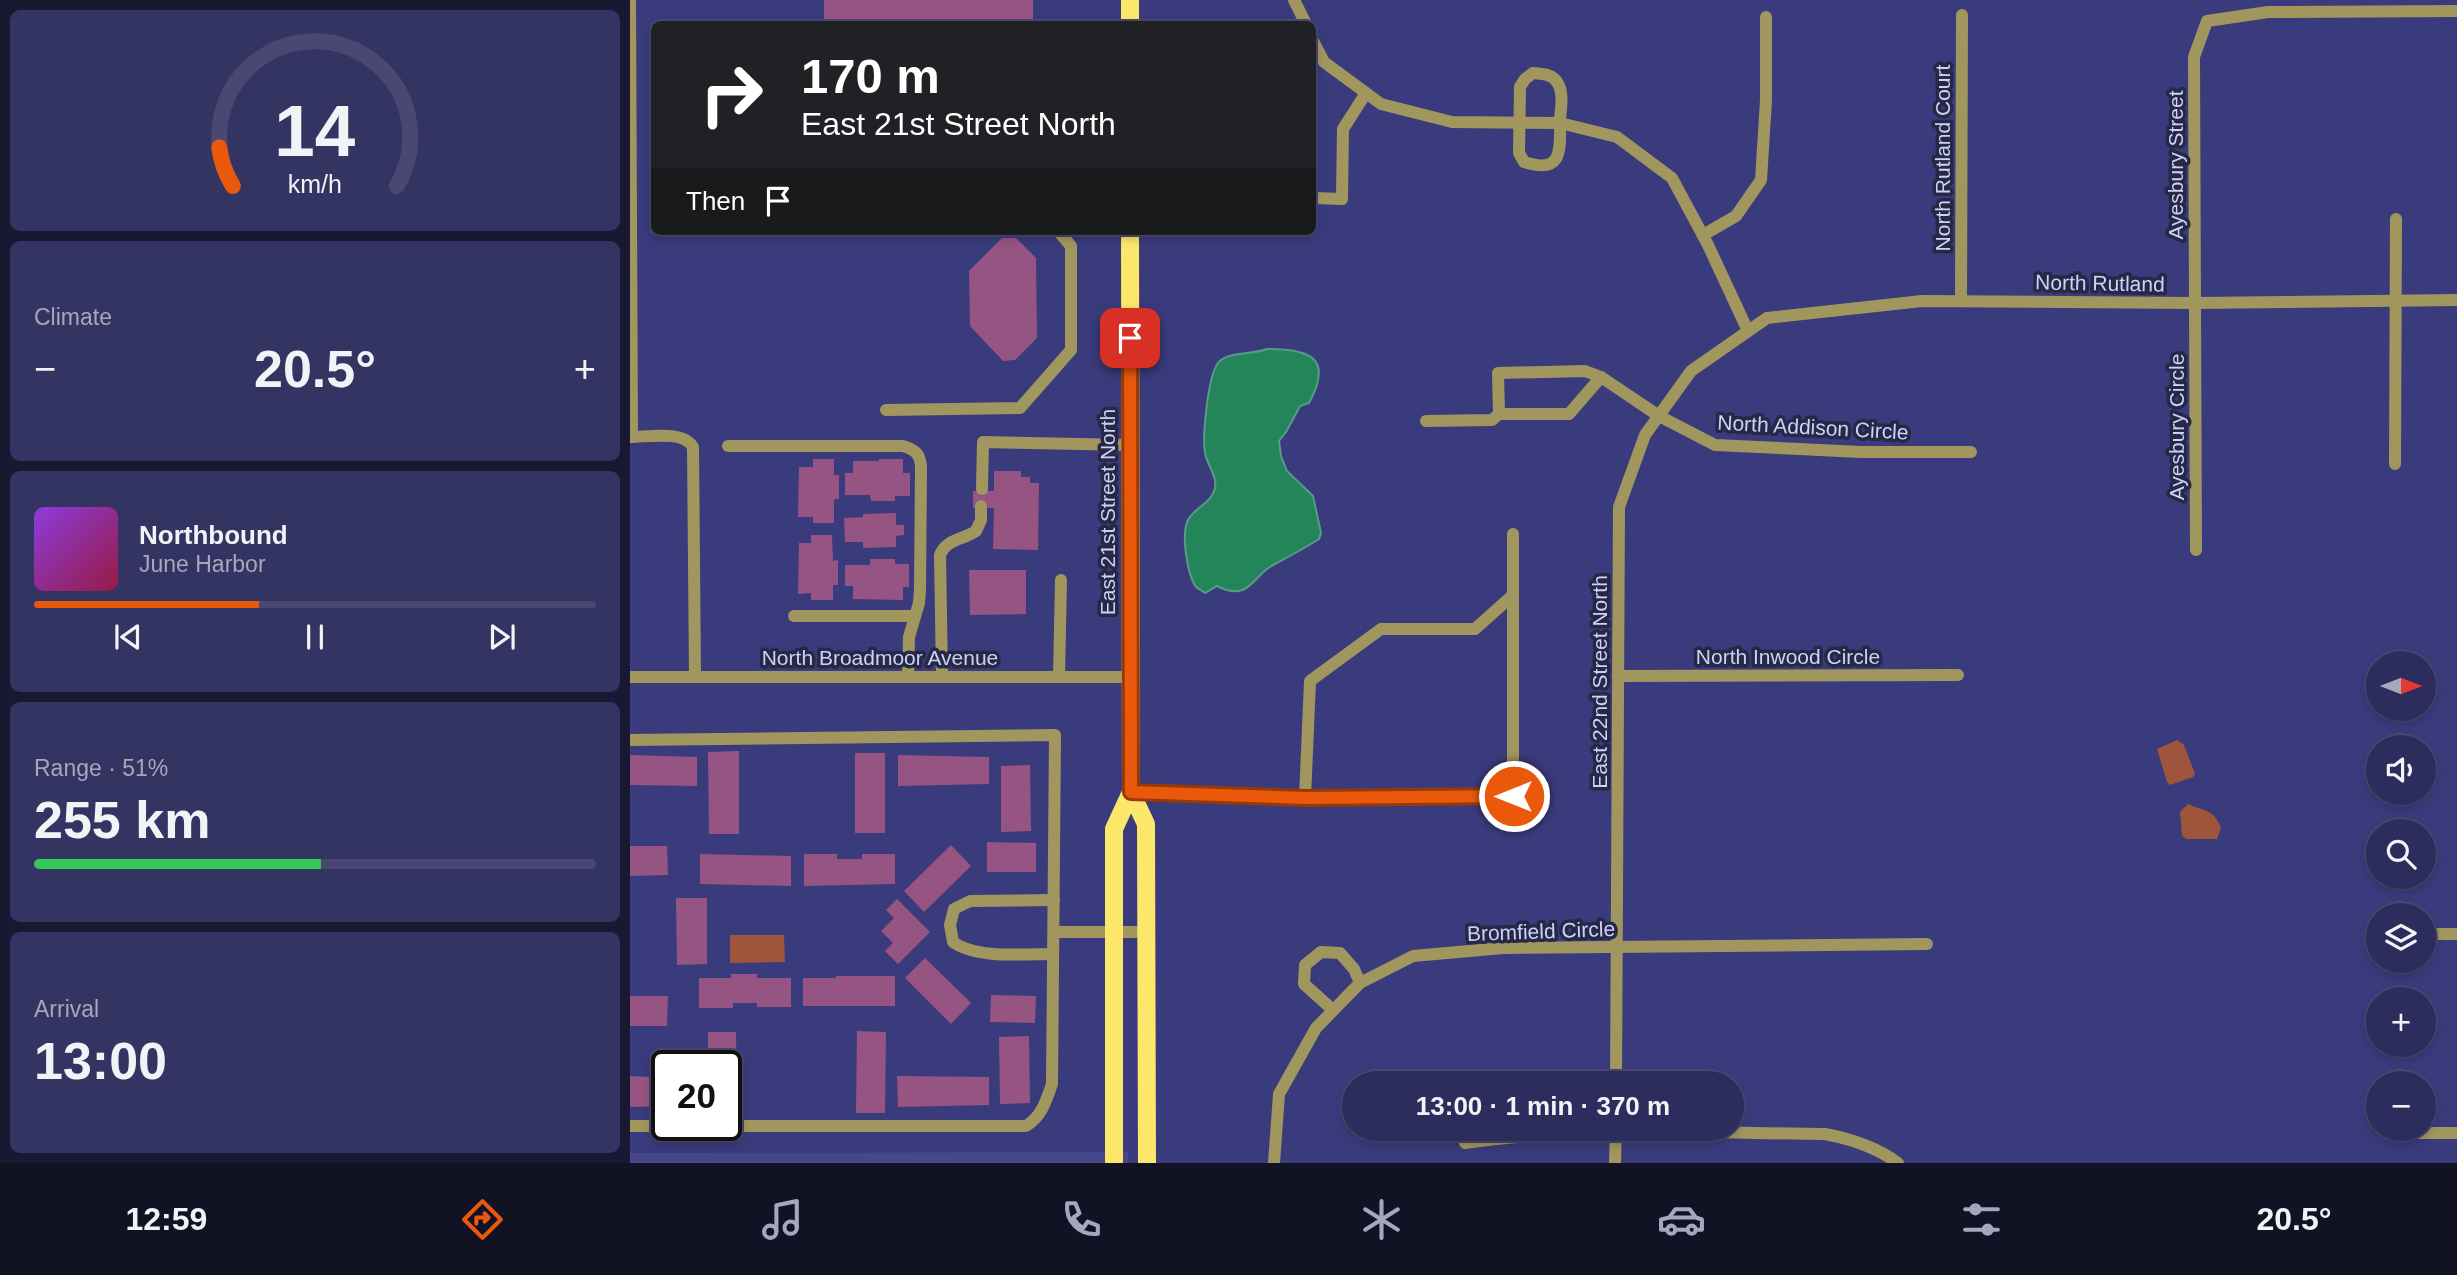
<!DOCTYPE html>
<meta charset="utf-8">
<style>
body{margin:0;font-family:Helvetica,sans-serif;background:#343463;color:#f1f3f6;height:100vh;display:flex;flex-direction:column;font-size:26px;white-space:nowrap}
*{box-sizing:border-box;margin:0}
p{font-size:23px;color:#a6a7bc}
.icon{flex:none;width:38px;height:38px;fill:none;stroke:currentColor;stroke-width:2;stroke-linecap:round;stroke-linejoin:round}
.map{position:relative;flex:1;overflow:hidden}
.drawer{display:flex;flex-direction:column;gap:10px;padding:10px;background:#181833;width:630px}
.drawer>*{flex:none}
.hud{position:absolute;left:21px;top:21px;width:665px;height:214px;border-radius:10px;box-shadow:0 4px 10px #0003,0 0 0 2px #484872;background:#202124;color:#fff;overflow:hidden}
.needle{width:46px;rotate:90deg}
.controls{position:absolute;left:1736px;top:651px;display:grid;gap:14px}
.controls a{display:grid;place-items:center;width:70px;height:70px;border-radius:50%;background:#2c2c5d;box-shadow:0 4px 10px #0003,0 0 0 2px #484872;font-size:35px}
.speed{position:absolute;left:21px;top:1050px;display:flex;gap:14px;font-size:35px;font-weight:700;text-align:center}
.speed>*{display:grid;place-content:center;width:91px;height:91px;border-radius:50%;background:#2c2c5d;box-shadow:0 4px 10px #0003,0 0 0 2px #484872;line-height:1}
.speed .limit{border:4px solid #111;border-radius:10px;background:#fff;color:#111}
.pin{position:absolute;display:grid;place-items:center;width:60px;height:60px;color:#fff;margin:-30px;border-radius:14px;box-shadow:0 4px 10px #0006}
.me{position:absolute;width:77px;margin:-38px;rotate:270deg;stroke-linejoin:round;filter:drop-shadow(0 0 5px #0008)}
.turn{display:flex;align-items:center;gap:24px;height:147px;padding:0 35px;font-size:32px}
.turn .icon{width:91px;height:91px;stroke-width:2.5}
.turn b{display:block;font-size:49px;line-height:60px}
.then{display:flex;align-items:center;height:66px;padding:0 35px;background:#0003;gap:14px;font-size:26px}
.big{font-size:52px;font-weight:700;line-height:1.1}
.drawer .widget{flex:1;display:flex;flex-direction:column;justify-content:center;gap:10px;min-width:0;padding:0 24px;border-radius:10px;background:#343463}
.drawer .dial{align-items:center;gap:0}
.dial svg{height:182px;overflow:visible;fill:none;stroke:#484872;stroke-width:7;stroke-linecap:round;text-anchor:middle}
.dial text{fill:#f1f3f6;stroke:none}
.song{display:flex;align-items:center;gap:21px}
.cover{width:84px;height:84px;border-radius:10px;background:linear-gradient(135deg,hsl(270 70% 55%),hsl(340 70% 35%))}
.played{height:7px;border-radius:4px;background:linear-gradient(90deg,#ea580c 40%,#484872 40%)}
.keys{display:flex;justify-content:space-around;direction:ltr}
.heat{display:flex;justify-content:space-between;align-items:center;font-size:38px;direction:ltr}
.charge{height:10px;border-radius:5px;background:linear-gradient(90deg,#34c759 51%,#484872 0)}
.trip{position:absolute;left:712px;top:1071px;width:402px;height:70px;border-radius:35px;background:#2c2c5d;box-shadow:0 4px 10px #0003,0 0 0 2px #484872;font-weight:700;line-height:70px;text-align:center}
.tab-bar{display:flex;height:112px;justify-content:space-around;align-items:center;background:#121225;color:#a6a7bc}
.tab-bar .icon{width:49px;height:49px}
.tab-bar .selected{color:#ea580c}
.tab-bar b{font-size:32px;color:#f1f3f6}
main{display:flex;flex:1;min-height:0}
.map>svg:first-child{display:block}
.built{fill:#45468c}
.green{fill:#9e553c}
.water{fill:#24855a;stroke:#569c89;stroke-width:2}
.building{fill:#965482}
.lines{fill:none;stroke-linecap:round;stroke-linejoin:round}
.minor{stroke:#a1975e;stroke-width:12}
.major{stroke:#fde76a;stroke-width:18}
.route-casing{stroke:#983908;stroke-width:18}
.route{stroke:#ea580c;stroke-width:12}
.labels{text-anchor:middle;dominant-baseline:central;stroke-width:7;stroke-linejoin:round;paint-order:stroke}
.street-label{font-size:21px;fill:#ccd1f8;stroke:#262845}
</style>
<main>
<section class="drawer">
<div class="widget dial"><svg viewBox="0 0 100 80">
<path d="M14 69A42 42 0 1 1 86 69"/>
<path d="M14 69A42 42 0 0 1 8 52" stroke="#ea580c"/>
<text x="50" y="56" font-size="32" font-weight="700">14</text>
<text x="50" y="72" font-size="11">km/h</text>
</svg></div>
<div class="widget"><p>Climate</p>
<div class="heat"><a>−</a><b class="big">20.5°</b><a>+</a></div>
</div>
<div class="widget">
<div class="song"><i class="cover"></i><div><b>Northbound</b><p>June Harbor</p></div></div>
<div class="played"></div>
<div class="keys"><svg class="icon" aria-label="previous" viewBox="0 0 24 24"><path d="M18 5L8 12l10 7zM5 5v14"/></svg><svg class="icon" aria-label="pause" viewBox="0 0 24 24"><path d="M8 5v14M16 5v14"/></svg><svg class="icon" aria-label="next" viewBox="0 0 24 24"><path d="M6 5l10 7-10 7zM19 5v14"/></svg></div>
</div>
<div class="widget"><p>Range · 51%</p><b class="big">255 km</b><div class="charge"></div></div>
<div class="widget"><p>Arrival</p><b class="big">13:00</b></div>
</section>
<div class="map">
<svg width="1827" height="1163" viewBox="0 0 1827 1163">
<rect width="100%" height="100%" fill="#3a3b7c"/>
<path class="built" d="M 498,1152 L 498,1163 L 0,1163 L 0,1153 Z"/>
<g class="green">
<path d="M 1547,740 L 1554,745 L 1565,774 L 1563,777 L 1540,785 L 1537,782 L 1527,749 Z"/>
<path d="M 1558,804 C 1575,812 1582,808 1591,827 L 1587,839 L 1557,839 L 1552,836 L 1550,812 Z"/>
<path d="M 100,935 L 154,935 L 155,962 L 100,963 Z"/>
</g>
<path class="water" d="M 637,349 C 679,349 704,357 679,403 L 670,406 L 656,432 L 649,441 L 651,456 L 657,471 L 683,496 L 691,533 L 689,539 C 675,548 660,556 645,564 C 622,575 620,603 587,586 L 575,593 C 574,592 567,588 566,587 C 557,574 551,534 558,520 C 565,507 582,503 585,488 C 587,477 579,467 576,457 C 571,441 578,376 588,363 C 597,351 623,355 637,349 Z"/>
<g class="building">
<rect x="194" y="0" width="209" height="24"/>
<path d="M 372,238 L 386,238 L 406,258 L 407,338 L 385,360 L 373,361 L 340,326 L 339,271 Z"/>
<path d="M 183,459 L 204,459 L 204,475 L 209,475 L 209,499 L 204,499 L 204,523 L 183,523 L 183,517 L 168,517 L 169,467 L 183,467 Z"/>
<path d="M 249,459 L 273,459 L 273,473 L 280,473 L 280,496 L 265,496 L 265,501 L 241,501 L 240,495 L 215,495 L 215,473 L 223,473 L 223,461 L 249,461 Z"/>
<path d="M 364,471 L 391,471 L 391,477 L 400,477 L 400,483 L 409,483 L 408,550 L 363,549 L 364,508 L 343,508 L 343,491 L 364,491 Z"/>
<path d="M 266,513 L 266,525 L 274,525 L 274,535 L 266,536 L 266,547 L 233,548 L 233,542 L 215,542 L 214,518 L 233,517 L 233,514 Z"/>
<path d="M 181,535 L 202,535 L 203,561 L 208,560 L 208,585 L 203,585 L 203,600 L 181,600 L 181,593 L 168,594 L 169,543 L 181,543 Z"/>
<path d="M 240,559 L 265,559 L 265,564 L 279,564 L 279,587 L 273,587 L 273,600 L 223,599 L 223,586 L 215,586 L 215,565 L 240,565 Z"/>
<path d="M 339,570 L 396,570 L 396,614 L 340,615 Z"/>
<path d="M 109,751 L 109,834 L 79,834 L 78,752 Z"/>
<rect x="225" y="753" width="30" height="80"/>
<path d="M 0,755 L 67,757 L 67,786 L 0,785 Z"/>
<path d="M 268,755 L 359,757 L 359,784 L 268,786 Z"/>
<path d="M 400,765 L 401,831 L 371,832 L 371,766 Z"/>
<path d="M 357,842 L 406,843 L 406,872 L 357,872 Z"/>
<path d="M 321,845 L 341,866 L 294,912 L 274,891 Z"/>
<path d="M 0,846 L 37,846 L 38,875 L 0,876 Z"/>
<path d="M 70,854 L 161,856 L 161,886 L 70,884 Z"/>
<path d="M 174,854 L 207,854 L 207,859 L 232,859 L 232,854 L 265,854 L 265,884 L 174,886 Z"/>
<path d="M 46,898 L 77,898 L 77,964 L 47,965 Z"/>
<path d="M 267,899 L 300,932 L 268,964 L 255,951 L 263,943 L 251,931 L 264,918 L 256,910 Z"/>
<path d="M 295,958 L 341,1003 L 321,1024 L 275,978 Z"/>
<path d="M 101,974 L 127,974 L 127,978 L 161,978 L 161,1007 L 127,1007 L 127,1003 L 103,1003 L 103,1008 L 69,1008 L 69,978 L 101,978 Z"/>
<path d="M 206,976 L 265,976 L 265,1006 L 173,1006 L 173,978 L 206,978 Z"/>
<path d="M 361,995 L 406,996 L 405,1023 L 360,1022 Z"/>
<path d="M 0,996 L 38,996 L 37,1026 L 0,1026 Z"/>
<path d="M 227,1031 L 256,1032 L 255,1113 L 226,1113 Z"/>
<path d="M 78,1032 L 106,1032 L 107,1113 L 96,1114 L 96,1066 L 78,1066 Z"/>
<path d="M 399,1036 L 400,1103 L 370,1104 L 369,1037 Z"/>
<path d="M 0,1076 L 37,1078 L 37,1106 L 0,1107 Z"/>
<path d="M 267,1076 L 359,1077 L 359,1105 L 268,1107 Z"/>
</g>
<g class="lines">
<g class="minor">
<path d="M 0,0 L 2,437"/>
<path d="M 664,0 L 676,24"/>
<path d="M 682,39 L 694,62 L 751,104 L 822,122 L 930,123 L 987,137 L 1042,178 L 1078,245 L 1118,331"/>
<path d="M 903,73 C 912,74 922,74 927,82 C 934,92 931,107 930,119 C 930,149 934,175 894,162 L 889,153 L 890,87 L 895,79 Z"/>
<path d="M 682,198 L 712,199 L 713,129 L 736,93"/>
<path d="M 1073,235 L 1106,216 L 1131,180 L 1136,100 L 1136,17"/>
<path d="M 1331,301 L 1332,15"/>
<path d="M 256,410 L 390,408 L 441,350 L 441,246 L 428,231"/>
<path d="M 869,414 L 939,414 L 971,377"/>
<path d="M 796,421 L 862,420 L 869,414 L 868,373 L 955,371 L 971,377 L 1029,416 L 1085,445 L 1231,452 L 1341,452"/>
<path d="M 0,437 C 18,437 53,430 63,447 L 65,677"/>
<path d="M 98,446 L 273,446 C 286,450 290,454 291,467 L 290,590 L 289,603 L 279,637 L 278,676"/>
<path d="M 1765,464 L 1766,219"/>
<path d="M 352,489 L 353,442 L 500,445"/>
<path d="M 1566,550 L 1564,57 L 1577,21 L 1638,12 L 1827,11"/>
<path d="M 164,616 L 284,616"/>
<path d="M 312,676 L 310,555 C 316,539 333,540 346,531 L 351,520 L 351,506"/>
<path d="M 988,676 L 1328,675"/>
<path d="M 0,677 L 500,677"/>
<path d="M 429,677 L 431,580"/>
<path d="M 0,740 L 425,735 L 422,1084 C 416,1101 412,1116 396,1126 L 0,1126"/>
<path d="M 501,792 L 675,798 L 883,796 L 883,534"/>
<path d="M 675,798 L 680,681 L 751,629 L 845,629 L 883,595"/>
<path d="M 424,932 L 516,932"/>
<path d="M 1794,934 L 1827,934"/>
<path d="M 423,954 C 394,954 346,959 323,942 L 320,925 L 324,909 L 340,901 L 424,900"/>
<path d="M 703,1010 L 674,984 L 675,965 L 691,952 L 710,953 L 724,969 L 730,983"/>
<path d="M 986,1083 L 989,507 L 1015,435 L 1061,371 L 1137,318 L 1292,301 L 1565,303 L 1827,300"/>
<path d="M 1768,1133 L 1827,1133"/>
<path d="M 835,1143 C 954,1126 1075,1133 1195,1134 C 1222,1139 1246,1147 1268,1163"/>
<path d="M 644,1163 L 649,1094 L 686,1028 L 730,983 L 783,956 L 873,948 L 1297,944"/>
<path d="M 985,1163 L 986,1129"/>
</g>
<g class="major">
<path d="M 500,24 L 500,0"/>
<path d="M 501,792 L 516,824 L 517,1163"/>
<path d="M 484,1163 L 484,829 L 501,792 L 500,231"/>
</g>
</g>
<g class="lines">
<g class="route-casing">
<path id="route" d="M 500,338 L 501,792 L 675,798 L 884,796"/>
</g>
<use href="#route" class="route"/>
</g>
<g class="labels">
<g class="street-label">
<text transform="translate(1312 158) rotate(-90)">North Rutland Court</text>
<text transform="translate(1545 165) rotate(-90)">Ayesbury Street</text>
<text transform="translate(1470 283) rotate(1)">North Rutland</text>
<text transform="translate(1183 427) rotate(3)">North Addison Circle</text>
<text transform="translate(1546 427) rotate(-90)">Ayesbury Circle</text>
<text transform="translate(477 512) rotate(-90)">East 21st Street North</text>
<text x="1158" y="656">North Inwood Circle</text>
<text x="250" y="657">North Broadmoor Avenue</text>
<text transform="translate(969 682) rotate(-90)">East 22nd Street North</text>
<text transform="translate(911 931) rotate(-2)">Bromfield Circle</text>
</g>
</g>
</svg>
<div class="controls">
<a><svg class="needle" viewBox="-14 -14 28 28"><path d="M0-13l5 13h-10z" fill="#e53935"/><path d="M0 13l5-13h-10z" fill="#a6a7bc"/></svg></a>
<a><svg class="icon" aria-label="sound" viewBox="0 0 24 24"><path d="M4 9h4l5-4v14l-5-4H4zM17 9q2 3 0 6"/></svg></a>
<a><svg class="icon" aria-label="search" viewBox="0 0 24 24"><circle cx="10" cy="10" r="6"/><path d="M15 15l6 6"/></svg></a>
<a><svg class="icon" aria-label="layers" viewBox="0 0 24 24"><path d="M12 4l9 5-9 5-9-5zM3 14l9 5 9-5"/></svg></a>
<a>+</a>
<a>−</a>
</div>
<div class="speed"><div class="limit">20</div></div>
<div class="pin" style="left:500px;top:338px;background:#d93025"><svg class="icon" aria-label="arrive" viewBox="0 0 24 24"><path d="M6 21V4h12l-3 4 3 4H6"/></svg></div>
<svg class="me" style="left:884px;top:796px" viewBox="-20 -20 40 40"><circle r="17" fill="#ea580c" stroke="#fff" stroke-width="3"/><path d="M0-11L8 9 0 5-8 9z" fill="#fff"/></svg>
<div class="trip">13:00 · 1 min · 370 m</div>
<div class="hud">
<div class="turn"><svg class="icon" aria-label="right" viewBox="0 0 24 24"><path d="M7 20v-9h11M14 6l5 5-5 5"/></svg><div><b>170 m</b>East 21st Street North</div></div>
<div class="then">Then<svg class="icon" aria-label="arrive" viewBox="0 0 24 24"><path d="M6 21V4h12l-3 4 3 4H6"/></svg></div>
</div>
</div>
</main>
<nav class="tab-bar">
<b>12:59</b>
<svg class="icon selected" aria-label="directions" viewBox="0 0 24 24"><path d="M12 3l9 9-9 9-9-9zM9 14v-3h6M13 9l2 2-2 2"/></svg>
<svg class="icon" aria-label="music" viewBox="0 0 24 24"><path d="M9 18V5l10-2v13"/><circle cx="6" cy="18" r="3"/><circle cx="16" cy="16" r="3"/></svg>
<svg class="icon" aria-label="phone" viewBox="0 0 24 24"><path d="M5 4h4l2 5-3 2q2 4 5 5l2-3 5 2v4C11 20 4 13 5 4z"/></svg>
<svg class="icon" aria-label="climate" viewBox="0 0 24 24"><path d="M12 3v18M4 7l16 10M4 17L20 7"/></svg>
<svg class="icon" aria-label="car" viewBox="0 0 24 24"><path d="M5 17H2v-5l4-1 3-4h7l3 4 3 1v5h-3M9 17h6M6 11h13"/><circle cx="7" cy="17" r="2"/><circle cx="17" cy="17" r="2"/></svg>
<svg class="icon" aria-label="filters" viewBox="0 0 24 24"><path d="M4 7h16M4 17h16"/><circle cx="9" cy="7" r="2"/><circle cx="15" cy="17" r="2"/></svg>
<b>20.5°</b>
</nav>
